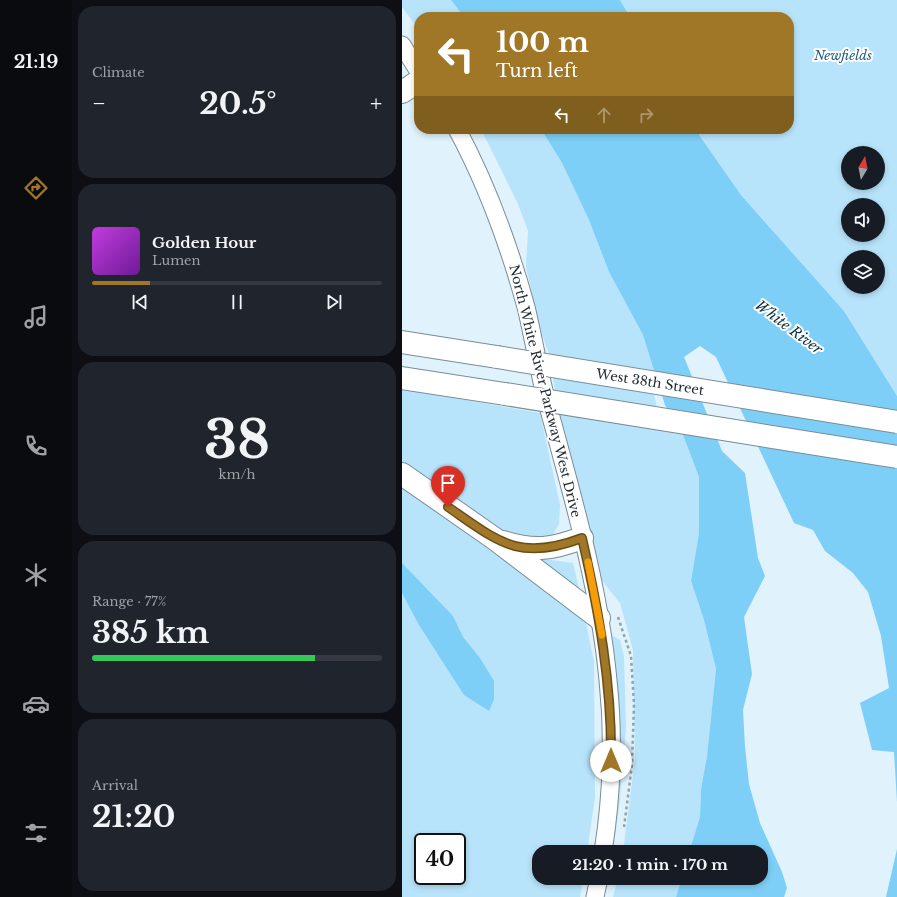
<!DOCTYPE html>
<meta charset="utf-8">
<style>
body{margin:0;font-family:"Libre Baskerville",serif;background:#20242c;color:#f1f3f6;height:100vh;display:flex;flex-direction:column;font-size:15px;white-space:nowrap}
*{box-sizing:border-box;margin:0}
p{font-size:13px;color:#9ea1a6}
.icon{flex:none;width:22px;height:22px;fill:none;stroke:currentColor;stroke-width:2;stroke-linecap:round;stroke-linejoin:round}
.map{position:relative;flex:1;overflow:hidden}
.panel{display:flex;flex-direction:column;gap:6px;padding:6px;background:#0d0f14;width:330px}
.panel>*{flex:none}
.guide{position:absolute;left:12px;top:12px;width:380px;height:122px;border-radius:16px;box-shadow:0 2px 6px #0003;background:#a07726;color:#fff;overflow:hidden}
.needle{width:26px;rotate:10deg}
.controls{position:absolute;left:439px;top:146px;display:grid;gap:8px}
.controls a{display:grid;place-items:center;width:44px;height:44px;border-radius:50%;background:#171b24;box-shadow:0 2px 6px #0003;font-size:20px}
.speed{position:absolute;left:12px;top:833px;display:flex;gap:8px;font-size:20px;font-weight:700;text-align:center}
.speed>*{display:grid;place-content:center;width:52px;height:52px;border-radius:50%;background:#171b24;box-shadow:0 2px 6px #0003;line-height:1}
.speed .limit{border:2px solid #111;border-radius:6px;background:#fff;color:#111}
.pin{position:absolute;display:grid;place-items:center;width:34px;height:34px;color:#fff;margin:-41px -17px;border-radius:50% 50% 50% 0;rotate:-45deg;box-shadow:0 0 4px #0007}
.pin .icon{rotate:45deg}
.me{position:absolute;width:44px;margin:-22px;rotate:0deg;stroke-linejoin:round;filter:drop-shadow(0 0 3px #0008)}
.turn{display:flex;align-items:center;gap:14px;height:84px;padding:0 16px;font-size:18px}
.turn .icon{width:52px;height:52px;stroke-width:2.5}
.turn b{display:block;font-size:28px;line-height:34px}
.lanes{display:flex;align-items:center;height:38px;padding:0 16px;background:#0003;justify-content:center;gap:20px;direction:ltr}
.lanes .off{opacity:.35}
.big{font-size:30px;font-weight:800;line-height:1.1}
.panel .tile{flex:1;display:flex;flex-direction:column;justify-content:center;gap:6px;min-width:0;padding:0 14px;border-radius:16px;background:#20242c}
.panel .dial{align-items:center;gap:0}
.dial b{font-size:52px;line-height:1}
.song{display:flex;align-items:center;gap:12px}
.cover{width:48px;height:48px;border-radius:6px;background:linear-gradient(135deg,hsl(290 70% 55%),hsl(280 70% 35%))}
.played{height:4px;border-radius:2px;background:linear-gradient(90deg,#a07726 20%,#363941 20%)}
.keys{display:flex;justify-content:space-around;direction:ltr}
.heat{display:flex;justify-content:space-between;align-items:center;font-size:22px;direction:ltr}
.charge{height:6px;border-radius:3px;background:linear-gradient(90deg,#34c759 77%,#363941 0)}
.trip{position:absolute;left:130px;top:845px;width:236px;height:40px;border-radius:16px;background:#171b24;box-shadow:0 2px 6px #0003;font-weight:800;line-height:40px;text-align:center}
main{display:flex;flex:1;min-height:0}
.menu{display:flex;flex-direction:column;width:72px;justify-content:space-around;align-items:center;background:#090b0e;color:#9ea1a6}
.menu .icon{width:28px;height:28px}
.menu .selected{color:#a07726}
.menu b{font-size:18px;color:#f1f3f6}
.map>svg:first-child{display:block}
.green{fill:#b8e4fb;fill-rule:evenodd}
.water{fill:#7ecff7}
.lines{fill:none;stroke-linecap:round;stroke-linejoin:round}
.minor-casing{stroke:#788d98;stroke-width:19}
.major-casing{stroke:#788d98;stroke-width:24}
.path{stroke:#94a2aa;stroke-width:2.5;stroke-dasharray:3 3;stroke-linecap:butt}
.minor{stroke:#fff;stroke-width:17}
.major{stroke:#fff;stroke-width:22}
.major-bridge-casing{stroke:#788d98;stroke-width:24;stroke-linecap:butt}
.major-bridge{stroke:#fff;stroke-width:22}
.route-casing{stroke:#684d19;stroke-width:10}
.route{stroke:#a07726;stroke-width:7}
.slow{stroke:#f59e0b;stroke-width:7}
.labels{text-anchor:middle;dominant-baseline:central;stroke-width:4;stroke-linejoin:round;paint-order:stroke}
.park-label{font-size:13px;font-style:italic;fill:#1f5d79;stroke:#fff}
.street-label{font-size:13px;fill:#232c31;stroke:#fff}
.water-label{font-size:14px;font-style:italic;fill:#093040;stroke:#fff}
</style>
<main>
<nav class="menu">
<b>21:19</b>
<svg class="icon selected" aria-label="directions" viewBox="0 0 24 24"><path d="M12 3l9 9-9 9-9-9zM9 14v-3h6M13 9l2 2-2 2"/></svg>
<svg class="icon" aria-label="music" viewBox="0 0 24 24"><path d="M9 18V5l10-2v13"/><circle cx="6" cy="18" r="3"/><circle cx="16" cy="16" r="3"/></svg>
<svg class="icon" aria-label="phone" viewBox="0 0 24 24"><path d="M5 4h4l2 5-3 2q2 4 5 5l2-3 5 2v4C11 20 4 13 5 4z"/></svg>
<svg class="icon" aria-label="climate" viewBox="0 0 24 24"><path d="M12 3v18M4 7l16 10M4 17L20 7"/></svg>
<svg class="icon" aria-label="car" viewBox="0 0 24 24"><path d="M5 17H2v-5l4-1 3-4h7l3 4 3 1v5h-3M9 17h6M6 11h13"/><circle cx="7" cy="17" r="2"/><circle cx="17" cy="17" r="2"/></svg>
<svg class="icon" aria-label="filters" viewBox="0 0 24 24"><path d="M4 7h16M4 17h16"/><circle cx="9" cy="7" r="2"/><circle cx="15" cy="17" r="2"/></svg>
</nav>
<section class="panel">
<div class="tile"><p>Climate</p>
<div class="heat"><a>−</a><b class="big">20.5°</b><a>+</a></div>
</div>
<div class="tile">
<div class="song"><i class="cover"></i><div><b>Golden Hour</b><p>Lumen</p></div></div>
<div class="played"></div>
<div class="keys"><svg class="icon" aria-label="previous" viewBox="0 0 24 24"><path d="M18 5L8 12l10 7zM5 5v14"/></svg><svg class="icon" aria-label="pause" viewBox="0 0 24 24"><path d="M8 5v14M16 5v14"/></svg><svg class="icon" aria-label="next" viewBox="0 0 24 24"><path d="M6 5l10 7-10 7zM19 5v14"/></svg></div>
</div>
<div class="tile dial"><b>38</b><p>km/h</p></div>
<div class="tile"><p>Range · 77%</p><b class="big">385 km</b><div class="charge"></div></div>
<div class="tile"><p>Arrival</p><b class="big">21:20</b></div>
</section>
<div class="map">
<svg width="495" height="897" viewBox="0 0 495 897">
<rect width="100%" height="100%" fill="#e0f2fc"/>
<g class="green">
<path d="M 0,0 L 49,0 L 62,17 L 17,17 L 17,30 L 0,7 Z"/>
<path d="M 218,0 L 495,0 L 495,396 L 442,311 L 339,195 L 293,129 L 387,129 L 387,17 L 228,17 ZM 446,153 L 476,153 L 476,183 L 446,183 ZM 446,205 L 476,205 L 476,235 L 446,235 ZM 446,257 L 476,257 L 476,287 L 446,287 Z"/>
<path d="M 79,129 L 139,129 L 160,163 L 187,220 L 207,272 L 241,335 L 253,371 L 147,354 L 138,329 L 124,267 L 126,231 L 116,204 Z"/>
<path d="M 151,378 L 252,394 L 255,408 L 153,392 Z"/>
<path d="M 0,389 L 138,413 L 158,505 L 157,524 L 149,538 L 121,540 L 89,526 L 0,463 Z"/>
<path d="M 157,415 L 281,435 L 297,477 L 297,533 L 289,581 L 302,620 L 314,669 L 305,756 L 299,789 L 298,817 L 287,852 L 221,852 L 233,758 L 231,650 L 218,603 L 198,578 L 183,508 Z"/>
<path d="M 0,485 L 183,618 L 192,662 L 193,797 L 185,852 L 137,852 L 137,878 L 181,878 L 178,897 L 0,897 ZM 21,842 L 55,842 L 55,876 L 21,876 Z"/>
<path d="M 127,557 L 171,563 L 178,593 Z"/>
<path d="M 209,635 L 218,640 L 222,656 L 224,726 L 218,800 L 211,852 L 207,852 Z"/>
<path d="M 216,878 L 280,878 L 274,897 L 211,897 Z"/>
</g>
<g class="water">
<path d="M 49,0 L 218,0 L 228,17 L 62,17 Z"/>
<path d="M 139,129 L 293,129 L 339,195 L 442,311 L 495,396 L 495,802 L 492,752 L 470,750 L 458,703 L 487,688 L 479,636 L 466,592 L 451,573 L 423,551 L 411,530 L 392,523 L 314,357 L 298,346 L 282,357 L 320,451 L 343,473 L 356,558 L 363,576 L 342,617 L 350,674 L 341,710 L 343,747 L 347,784 L 358,823 L 380,872 L 385,888 L 382,897 L 274,897 L 280,878 L 359,878 L 359,852 L 287,852 L 298,817 L 299,789 L 305,756 L 314,669 L 302,620 L 289,581 L 297,533 L 297,477 L 281,435 L 263,405 L 241,335 L 207,272 L 187,220 L 160,163 Z"/>
<path d="M 0,563 L 51,616 L 61,637 L 78,658 L 92,681 L 92,699 L 87,711 L 62,695 L 17,625 L 0,593 Z"/>
<path d="M 495,849 L 495,897 L 484,897 Z"/>
</g>
<g class="lines">
<g class="minor-casing">
<g id="minor">
<path d="M 0,45 L 17,72"/>
<path d="M 55,129 C 85,185 107,245 124,307 C 131,336 136,366 143,395 C 168,488 197,583 206,680 C 212,737 210,795 201,852"/>
<path d="M 193,897 L 197,878"/>
</g>
</g>
<g class="major-casing">
<g id="major">
<path d="M 0,92 L 17,81"/>
<path d="M 0,342 L 95,357"/>
<path d="M 0,378 L 103,394"/>
<path d="M 0,474 L 93,539 L 197,618"/>
<path d="M 101,542 C 132,552 151,549 180,538"/>
</g>
</g>
<path class="path" d="M 216,617 L 229,656 L 232,704 L 230,765 L 222,827"/>
<use href="#minor" class="minor"/>
<use href="#major" class="major"/>
<g class="major-bridge-casing">
<g id="major-bridge">
<path d="M 95,357 L 495,422"/>
<path d="M 103,394 L 495,457"/>
</g>
</g>
<use href="#major-bridge" class="major-bridge"/>
</g>
<g class="lines">
<g class="route-casing">
<path id="route" d="M 46,507 C 97,542 117,562 180,538 C 197,612 210,685 209,761"/>
</g>
<use href="#route" class="route"/>
<path class="slow" d="M 186,562 L 200,635"/>
</g>
<g class="labels">
<g class="park-label">
<text x="441" y="55">Newfields</text>
</g>
<g class="street-label">
<text transform="translate(248 382) rotate(9)">West 38th Street</text>
<text transform="translate(143 391) rotate(76)">North White River Parkway West Drive</text>
</g>
<g class="water-label">
<text transform="translate(387 327) rotate(37)">White River</text>
</g>
</g>
</svg>
<div class="controls">
<a><svg class="needle" viewBox="-14 -14 28 28"><path d="M0-13l5 13h-10z" fill="#e53935"/><path d="M0 13l5-13h-10z" fill="#9ea1a6"/></svg></a>
<a><svg class="icon" aria-label="sound" viewBox="0 0 24 24"><path d="M4 9h4l5-4v14l-5-4H4zM17 9q2 3 0 6"/></svg></a>
<a><svg class="icon" aria-label="layers" viewBox="0 0 24 24"><path d="M12 4l9 5-9 5-9-5zM3 14l9 5 9-5"/></svg></a>
</div>
<div class="speed"><div class="limit">40</div></div>
<div class="pin" style="left:46px;top:507px;background:#d93025"><svg class="icon" aria-label="arrive" viewBox="0 0 24 24"><path d="M6 21V4h12l-3 4 3 4H6"/></svg></div>
<svg class="me" style="left:209px;top:761px" viewBox="-20 -20 40 40"><circle r="19" fill="#fff"/><path d="M0-13L10 11 0 6-10 11z" fill="#a07726"/></svg>
<div class="trip">21:20 · 1 min · 170 m</div>
<div class="guide">
<div class="turn"><svg class="icon" aria-label="left" viewBox="0 0 24 24"><path d="M17 20v-9H6M10 6l-5 5 5 5"/></svg><div><b>100 m</b>Turn left</div></div>
<div class="lanes"><svg class="icon" aria-label="left" viewBox="0 0 24 24"><path d="M17 20v-9H6M10 6l-5 5 5 5"/></svg><svg class="icon off" aria-label="ahead" viewBox="0 0 24 24"><path d="M12 20V5M6 11l6-6 6 6"/></svg><svg class="icon off" aria-label="right" viewBox="0 0 24 24"><path d="M7 20v-9h11M14 6l5 5-5 5"/></svg></div>
</div>
</div>
</main>
